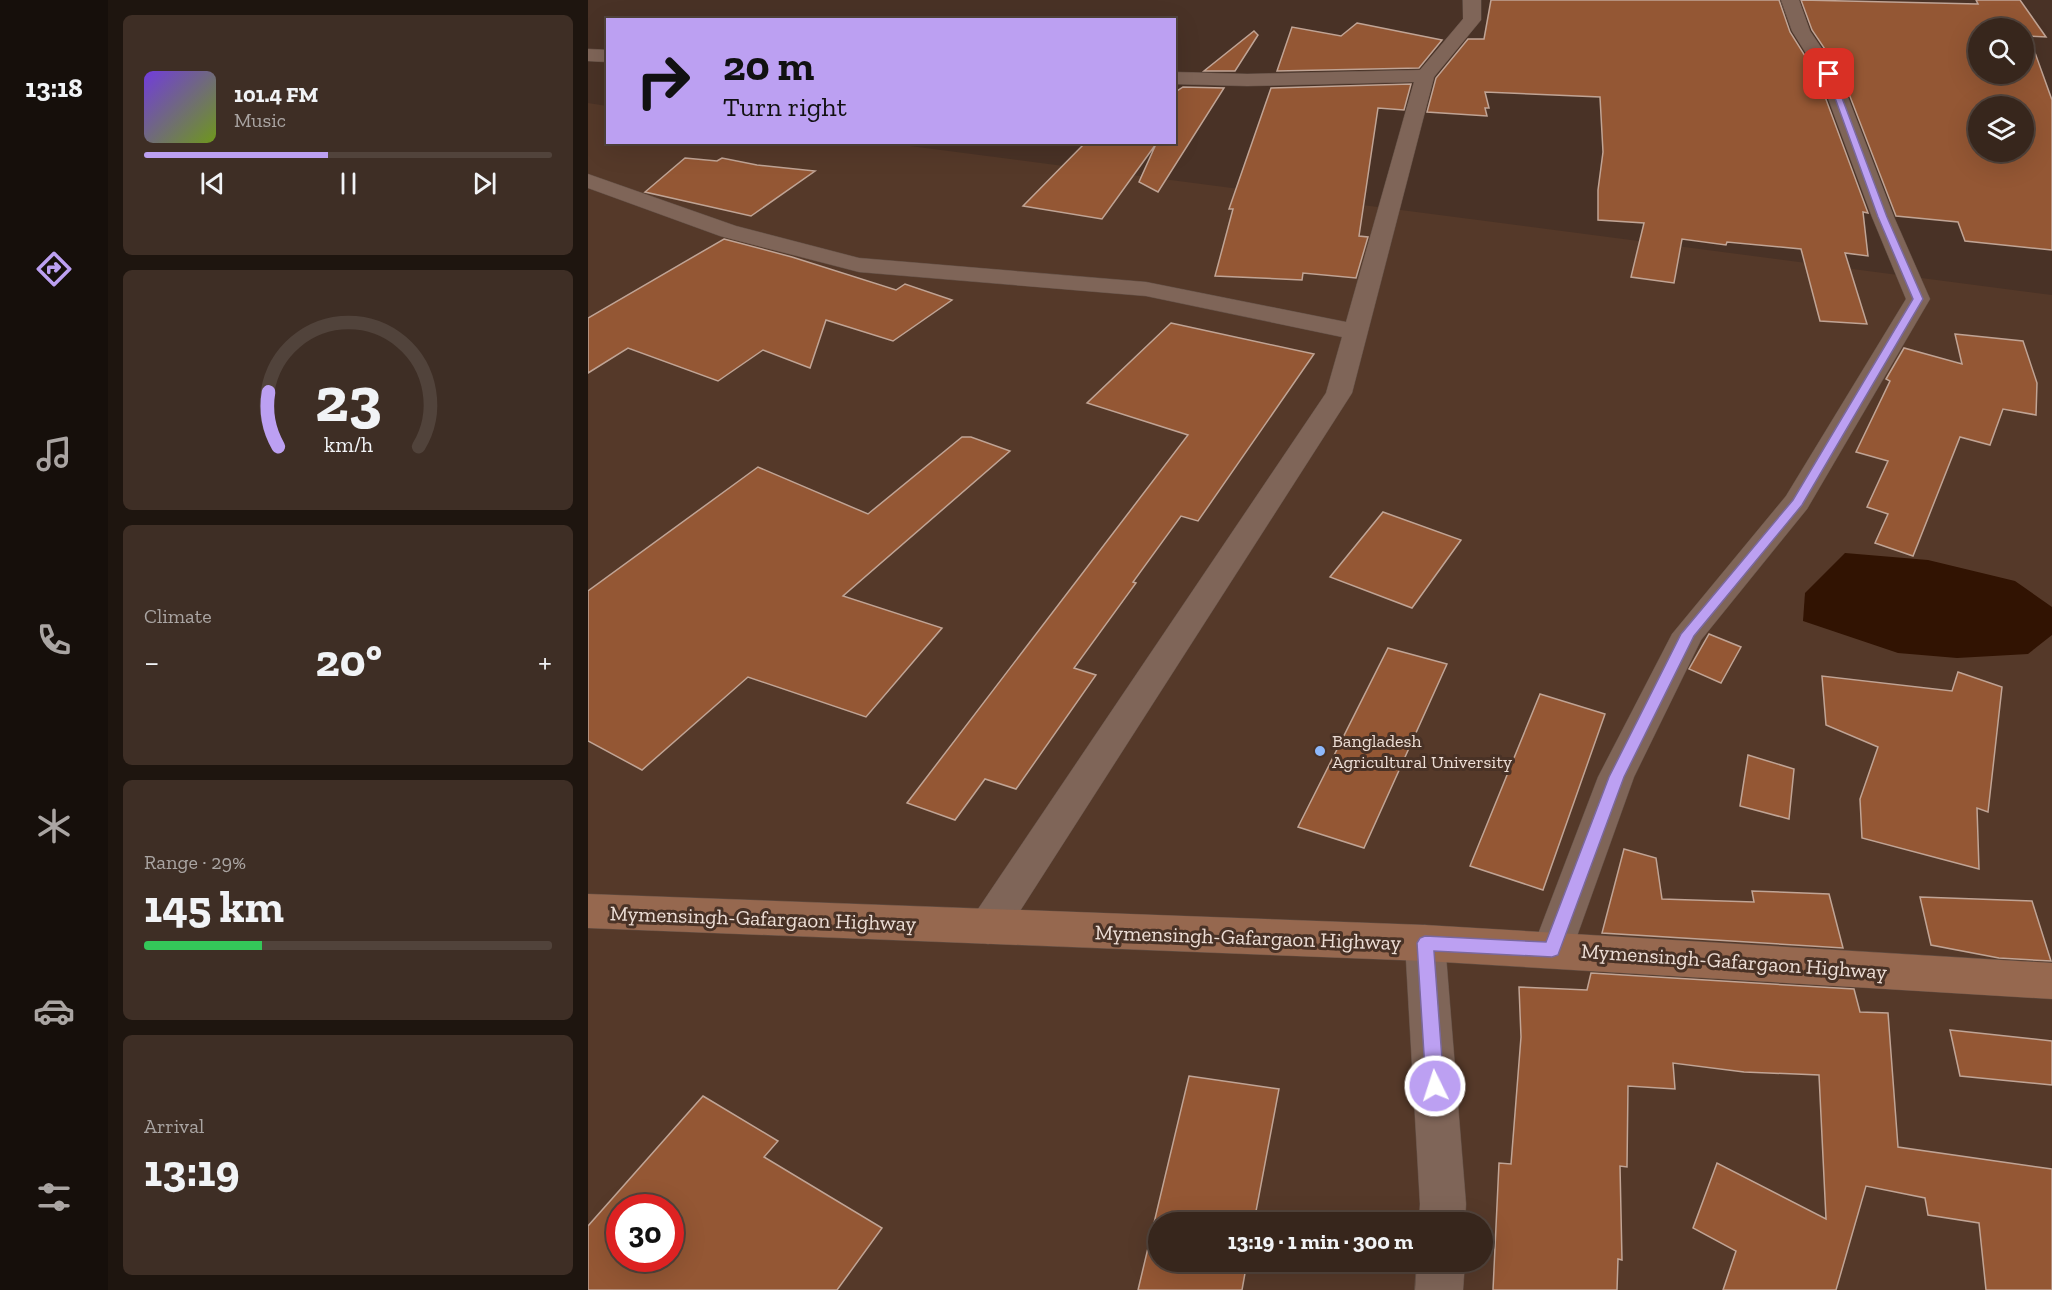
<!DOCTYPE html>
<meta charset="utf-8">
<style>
body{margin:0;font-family:"Zilla Slab",serif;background:#3e2e25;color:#f1f3f6;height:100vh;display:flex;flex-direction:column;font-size:22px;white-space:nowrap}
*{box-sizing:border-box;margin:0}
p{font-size:20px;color:#aaa5a3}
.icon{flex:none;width:33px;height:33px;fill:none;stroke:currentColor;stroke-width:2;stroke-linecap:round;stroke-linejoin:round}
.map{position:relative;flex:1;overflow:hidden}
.details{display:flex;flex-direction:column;gap:15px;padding:15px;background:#1e150f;width:480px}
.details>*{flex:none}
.guide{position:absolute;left:18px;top:18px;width:570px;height:126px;border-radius:0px;box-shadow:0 6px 24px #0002,0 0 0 2px #51433b;background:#bca0f2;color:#111;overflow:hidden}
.buttons{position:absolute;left:1380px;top:18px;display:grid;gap:12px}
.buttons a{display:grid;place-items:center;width:66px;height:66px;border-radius:50%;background:#37261c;box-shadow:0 6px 24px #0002,0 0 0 2px #51433b;font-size:30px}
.speed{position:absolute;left:18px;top:1194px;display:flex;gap:12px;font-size:30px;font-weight:700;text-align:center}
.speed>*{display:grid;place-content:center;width:78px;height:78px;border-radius:50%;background:#37261c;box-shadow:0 6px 24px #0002,0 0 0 2px #51433b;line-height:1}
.speed .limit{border:9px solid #d22;background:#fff;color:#111}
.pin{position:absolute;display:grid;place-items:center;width:51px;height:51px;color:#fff;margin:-26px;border-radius:12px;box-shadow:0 3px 9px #0006}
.me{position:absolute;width:66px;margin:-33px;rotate:356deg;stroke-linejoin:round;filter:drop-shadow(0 0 4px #0008)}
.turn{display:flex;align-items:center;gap:21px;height:126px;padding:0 18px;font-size:27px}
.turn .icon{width:78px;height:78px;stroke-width:2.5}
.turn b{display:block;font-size:42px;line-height:51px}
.big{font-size:45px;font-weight:800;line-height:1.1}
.details .card{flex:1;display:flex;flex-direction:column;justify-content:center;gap:9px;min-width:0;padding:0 21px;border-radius:9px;background:#3e2e25}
.details .dial{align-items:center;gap:0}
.dial svg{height:156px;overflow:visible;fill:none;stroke:#51433b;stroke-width:7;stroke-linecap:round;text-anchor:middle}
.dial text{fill:#f1f3f6;stroke:none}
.song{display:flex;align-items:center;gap:18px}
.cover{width:72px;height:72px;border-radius:9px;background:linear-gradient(135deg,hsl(260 70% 55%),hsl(80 70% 35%))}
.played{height:6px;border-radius:3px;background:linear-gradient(90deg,#bca0f2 45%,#51433b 45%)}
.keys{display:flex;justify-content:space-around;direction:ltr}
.heat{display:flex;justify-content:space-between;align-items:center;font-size:33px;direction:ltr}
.charge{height:9px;border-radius:4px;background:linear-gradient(90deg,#34c759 29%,#51433b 0)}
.trip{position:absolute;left:560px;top:1212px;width:345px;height:60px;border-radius:30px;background:#37261c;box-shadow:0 6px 24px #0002,0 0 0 2px #51433b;font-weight:800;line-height:60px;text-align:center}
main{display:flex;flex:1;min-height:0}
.tab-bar{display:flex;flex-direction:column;width:108px;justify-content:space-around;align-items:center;background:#160f0b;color:#aaa5a3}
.tab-bar .icon{width:42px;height:42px}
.tab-bar .selected{color:#bca0f2}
.tab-bar b{font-size:27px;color:#f1f3f6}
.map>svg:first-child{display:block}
.built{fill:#553929;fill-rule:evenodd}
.water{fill:#311302}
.building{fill:#945734;stroke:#c0a495;stroke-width:1.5;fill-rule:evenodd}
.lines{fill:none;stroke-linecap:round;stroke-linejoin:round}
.street-casing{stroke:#635046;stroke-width:1}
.secondary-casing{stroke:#635046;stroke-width:1}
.street{fill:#7f6558;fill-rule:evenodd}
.secondary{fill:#96684f;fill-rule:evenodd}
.route{fill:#bca0f2;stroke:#7a689d;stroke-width:1.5}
.poi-dot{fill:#8eb9fc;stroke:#493226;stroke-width:2}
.labels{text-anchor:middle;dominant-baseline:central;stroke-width:6;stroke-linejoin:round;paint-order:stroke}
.poi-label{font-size:18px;fill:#edded6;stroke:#493226;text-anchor:start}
.near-street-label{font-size:21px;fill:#edded6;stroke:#493226}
</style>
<main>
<nav class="tab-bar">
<b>13:18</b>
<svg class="icon selected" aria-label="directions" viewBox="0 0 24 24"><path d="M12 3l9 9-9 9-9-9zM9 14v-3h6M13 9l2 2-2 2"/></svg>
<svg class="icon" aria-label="music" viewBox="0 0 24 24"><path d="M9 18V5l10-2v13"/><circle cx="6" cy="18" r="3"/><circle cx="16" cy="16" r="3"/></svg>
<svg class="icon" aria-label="phone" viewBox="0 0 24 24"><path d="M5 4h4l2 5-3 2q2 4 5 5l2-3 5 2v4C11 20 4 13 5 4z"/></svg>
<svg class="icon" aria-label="climate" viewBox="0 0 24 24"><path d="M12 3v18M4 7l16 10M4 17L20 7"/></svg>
<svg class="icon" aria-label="car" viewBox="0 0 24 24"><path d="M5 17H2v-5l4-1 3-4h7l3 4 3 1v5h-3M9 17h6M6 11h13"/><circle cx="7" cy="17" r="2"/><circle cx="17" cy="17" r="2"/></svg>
<svg class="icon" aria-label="filters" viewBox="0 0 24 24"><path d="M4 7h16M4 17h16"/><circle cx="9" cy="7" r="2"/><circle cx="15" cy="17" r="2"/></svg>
</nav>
<section class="details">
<div class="card">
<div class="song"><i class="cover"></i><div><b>101.4 FM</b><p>Music</p></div></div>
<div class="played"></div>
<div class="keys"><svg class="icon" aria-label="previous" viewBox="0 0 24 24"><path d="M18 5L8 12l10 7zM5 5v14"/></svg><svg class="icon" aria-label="pause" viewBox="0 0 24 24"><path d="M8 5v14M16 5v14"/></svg><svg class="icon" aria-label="next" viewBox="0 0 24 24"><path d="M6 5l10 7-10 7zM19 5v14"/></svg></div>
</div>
<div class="card dial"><svg viewBox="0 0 100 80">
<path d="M14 69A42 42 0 1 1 86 69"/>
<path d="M14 69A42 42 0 0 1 9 41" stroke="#bca0f2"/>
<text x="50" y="56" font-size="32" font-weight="700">23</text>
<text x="50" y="72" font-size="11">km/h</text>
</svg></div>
<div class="card"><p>Climate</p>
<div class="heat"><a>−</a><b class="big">20°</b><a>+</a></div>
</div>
<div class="card"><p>Range · 29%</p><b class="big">145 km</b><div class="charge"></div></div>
<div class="card"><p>Arrival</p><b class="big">13:19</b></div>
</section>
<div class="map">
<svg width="1464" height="1290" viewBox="0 0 1464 1290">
<rect width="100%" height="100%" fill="#493226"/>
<path class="built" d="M 0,103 L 19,106 L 20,142 L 299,143 L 1464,295 L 1464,1290 L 0,1290 ZM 32,1208 L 82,1208 L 82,1258 L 32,1258 ZM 570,1222 L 894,1222 L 894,1262 L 570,1262 Z"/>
<path class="water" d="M 1257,553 L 1340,560 L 1427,581 L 1464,607 L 1464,635 L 1440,654 L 1369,658 L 1310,653 L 1215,621 L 1217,593 Z"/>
<g class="building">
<path d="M 903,0 L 1191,0 L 1202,32 L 1229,75 L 1280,213 L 1275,212 L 1280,256 L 1257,253 L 1279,324 L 1232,321 L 1213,249 L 1139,242 L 1138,245 L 1094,239 L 1086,283 L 1043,277 L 1056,223 L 1010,220 L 1010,190 L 1015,152 L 1012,97 L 897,92 L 901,108 L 897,108 L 899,116 L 839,112 L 848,78 L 880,39 L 896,39 Z"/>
<path d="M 1213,0 L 1390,4 L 1388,0 L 1432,0 L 1458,37 L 1441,36 L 1464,100 L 1464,250 L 1377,241 L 1370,222 L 1308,216 L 1253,73 L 1224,30 ZM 1390,28 L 1436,28 L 1436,74 L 1390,74 ZM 1390,106 L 1436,106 L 1436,152 L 1390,152 Z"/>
<path d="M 769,23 L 854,40 L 831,68 L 689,71 L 704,27 L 753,36 Z"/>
<path d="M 666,31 L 670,35 L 647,71 L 616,71 Z"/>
<path d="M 823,84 L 816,110 L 790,108 L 771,236 L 780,237 L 768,278 L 715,273 L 714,280 L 627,276 L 645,209 L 641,209 L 683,88 Z"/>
<path d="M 595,87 L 636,88 L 570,192 L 551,182 L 568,144 L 514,219 L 435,206 L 498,142 L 586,142 L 586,93 Z"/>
<path d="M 97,158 L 129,161 L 134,158 L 169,165 L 227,171 L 163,216 L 57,192 Z"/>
<path d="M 136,239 L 204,257 L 308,290 L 317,284 L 364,300 L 305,341 L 238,320 L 222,368 L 175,350 L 130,381 L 40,348 L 0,373 L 0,318 Z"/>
<path d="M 583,323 L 726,354 L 610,521 L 593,516 L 545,582 L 548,583 L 486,668 L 508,675 L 428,789 L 397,779 L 367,820 L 319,803 L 600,435 L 499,403 Z"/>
<path d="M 1367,334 L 1435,341 L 1449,383 L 1448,415 L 1415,409 L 1402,445 L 1372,437 L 1325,556 L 1287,543 L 1300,514 L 1279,507 L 1300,461 L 1268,452 L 1302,381 L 1298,379 L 1316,348 L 1374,364 Z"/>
<path d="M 374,437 L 383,437 L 422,451 L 255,596 L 354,628 L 278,717 L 160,677 L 54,770 L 0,741 L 0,591 L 170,467 L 280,514 Z"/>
<path d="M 795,512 L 873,540 L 824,608 L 742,577 Z"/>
<path d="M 1121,634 L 1153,647 L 1133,683 L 1101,669 Z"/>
<path d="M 800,648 L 859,664 L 776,848 L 710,827 Z"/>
<path d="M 1370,672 L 1414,687 L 1400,812 L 1389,808 L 1391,869 L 1274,838 L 1272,799 L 1290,747 L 1238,725 L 1234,676 L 1364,691 Z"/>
<path d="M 952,694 L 1017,714 L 955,890 L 882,866 Z"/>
<path d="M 1160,755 L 1206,769 L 1201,819 L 1152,806 Z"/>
<path d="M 1036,849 L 1068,858 L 1074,899 L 1166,902 L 1164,891 L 1241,894 L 1255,948 L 1014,933 Z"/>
<path d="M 1332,897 L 1444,901 L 1463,961 L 1411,958 L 1343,945 Z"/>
<path d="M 1003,973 L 1266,989 L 1272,1012 L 1300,1013 L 1310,1147 L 1464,1169 L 1464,1290 L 1398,1290 L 1391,1223 L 1340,1215 L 1337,1198 L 1278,1186 L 1248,1290 L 1135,1290 L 1148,1251 L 1105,1228 L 1129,1163 L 1238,1219 L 1231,1075 L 1156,1072 L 1085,1063 L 1087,1089 L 1040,1086 L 1039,1167 L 1032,1166 L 1034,1260 L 1030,1259 L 1029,1290 L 905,1290 L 911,1163 L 923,1164 L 933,1037 L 931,987 L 999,990 Z"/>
<path d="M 1362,1030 L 1464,1041 L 1464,1085 L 1372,1076 Z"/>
<path d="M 601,1076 L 691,1089 L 666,1222 L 570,1222 L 570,1262 L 659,1262 L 654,1290 L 550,1290 Z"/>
<path d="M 115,1096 L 190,1141 L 176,1157 L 294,1228 L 249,1290 L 0,1290 L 0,1226 ZM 32,1208 L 82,1208 L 82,1258 L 32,1258 Z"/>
</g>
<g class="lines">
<g class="street-casing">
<g id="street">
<path d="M 875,0 L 893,0 L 893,20 L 846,77 L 764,393 L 414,939 L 400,944 L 386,939 L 380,927 L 386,915 L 738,393 L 754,337 L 558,296 L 271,272 L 132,236 L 0,188 L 0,174 L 148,226 L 271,258 L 558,282 L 758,322 L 826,82 L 659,86 L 586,84 L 586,72 L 659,74 L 832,70 L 875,19 Z"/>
<path d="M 1193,0 L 1211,0 L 1222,31 L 1251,74 L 1306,217 L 1342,299 L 1219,509 L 1113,640 L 1046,777 L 984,950 L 978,963 L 964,968 L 950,963 L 944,950 L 1010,777 L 1084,634 L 1198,496 L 1318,299 L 1284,217 L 1231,74 L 1204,31 Z"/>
<path d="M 0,49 L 20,50 L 20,62 L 0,61 Z"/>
<path d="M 837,925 L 851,931 L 857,943 L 878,1204 L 877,1222 L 831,1222 L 832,1204 L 817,943 L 823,931 Z"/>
<path d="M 829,1262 L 877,1262 L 875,1290 L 827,1290 Z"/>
</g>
</g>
<g class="secondary-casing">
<path id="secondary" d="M 0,894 L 837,925 L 1464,963 L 1464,999 L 837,961 L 0,928 Z"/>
</g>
<use href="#street" class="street"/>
<use href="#secondary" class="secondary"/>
</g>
<path class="route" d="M 1238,73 L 1245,74 L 1299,217 L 1335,299 L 1214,505 L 1106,636 L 1036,777 L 970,955 L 964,957 L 846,951 L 856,1086 L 853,1092 L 847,1094 L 841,1092 L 838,1086 L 829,943 L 832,938 L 837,936 L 958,942 L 1021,777 L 1093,634 L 1205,500 L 1325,299 L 1290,217 Z"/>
<circle class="poi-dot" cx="732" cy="751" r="6"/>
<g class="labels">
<g class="poi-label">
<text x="744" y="741">Bangladesh<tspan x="744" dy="21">Agricultural University</tspan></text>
</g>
<g class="near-street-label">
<text transform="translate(175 918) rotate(2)">Mymensingh-Gafargaon Highway</text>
<text transform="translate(660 937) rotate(2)">Mymensingh-Gafargaon Highway</text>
<text transform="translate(1146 961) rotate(4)">Mymensingh-Gafargaon Highway</text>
</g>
</g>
</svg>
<div class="buttons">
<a><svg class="icon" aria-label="search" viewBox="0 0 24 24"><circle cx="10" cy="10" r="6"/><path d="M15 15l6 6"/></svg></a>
<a><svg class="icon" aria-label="layers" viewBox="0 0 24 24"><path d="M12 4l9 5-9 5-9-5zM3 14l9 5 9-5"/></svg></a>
</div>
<div class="speed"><div class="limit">30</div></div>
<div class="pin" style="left:1241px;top:74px;background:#d93025"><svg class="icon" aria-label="arrive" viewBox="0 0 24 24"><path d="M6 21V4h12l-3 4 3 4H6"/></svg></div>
<svg class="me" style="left:847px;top:1086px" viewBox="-20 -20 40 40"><circle r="17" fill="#bca0f2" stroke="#fff" stroke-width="3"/><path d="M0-11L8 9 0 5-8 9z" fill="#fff"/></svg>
<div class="trip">13:19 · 1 min · 300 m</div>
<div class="guide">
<div class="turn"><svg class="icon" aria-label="right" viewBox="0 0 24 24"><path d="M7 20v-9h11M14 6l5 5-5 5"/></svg><div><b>20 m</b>Turn right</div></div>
</div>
</div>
</main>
